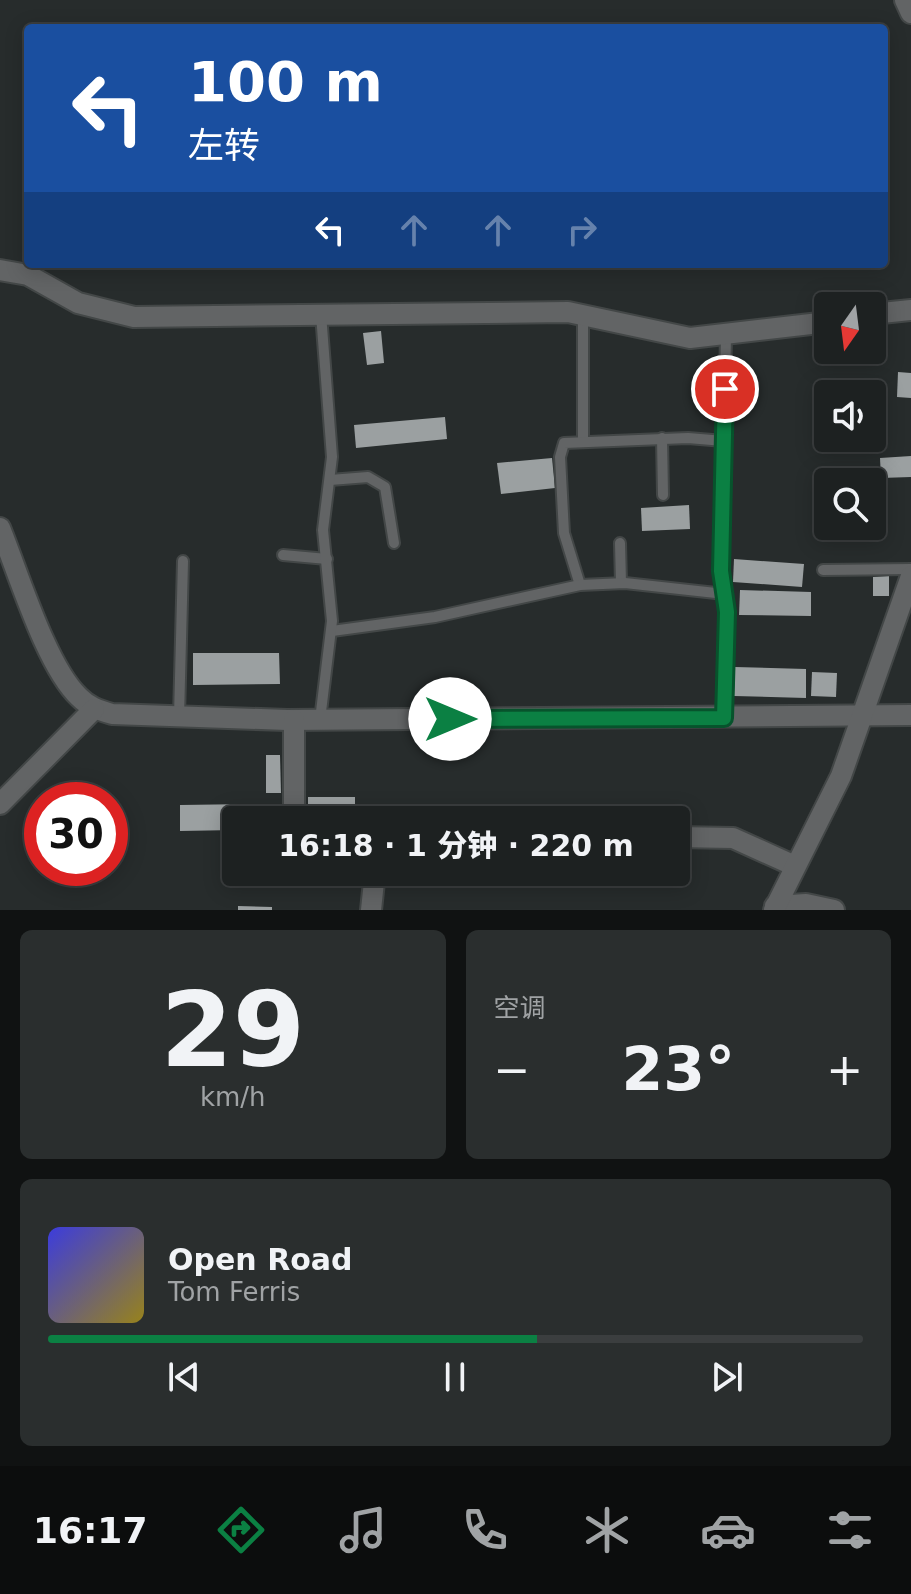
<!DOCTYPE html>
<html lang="zh">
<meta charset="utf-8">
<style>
body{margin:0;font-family:"DejaVu Sans","Noto Sans SC",sans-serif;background:#2a2e2e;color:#f1f3f6;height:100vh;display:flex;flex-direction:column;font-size:30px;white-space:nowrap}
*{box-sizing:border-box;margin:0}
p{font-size:26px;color:#a0a3a5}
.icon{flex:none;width:44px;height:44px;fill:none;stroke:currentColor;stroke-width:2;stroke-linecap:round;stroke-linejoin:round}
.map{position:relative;height:910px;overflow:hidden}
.sheet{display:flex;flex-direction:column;gap:20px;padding:20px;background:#101212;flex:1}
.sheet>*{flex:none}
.hud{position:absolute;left:24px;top:24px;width:864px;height:244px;border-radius:8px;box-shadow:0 4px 20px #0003,0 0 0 2px #3b3e3f;background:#1a4fa0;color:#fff;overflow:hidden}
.needle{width:52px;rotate:194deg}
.buttons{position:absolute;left:814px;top:292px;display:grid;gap:16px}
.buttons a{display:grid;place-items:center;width:72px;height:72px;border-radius:8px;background:#1d2121;box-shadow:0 4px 20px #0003,0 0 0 2px #3b3e3f;font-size:40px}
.speed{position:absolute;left:24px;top:782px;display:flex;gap:16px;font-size:40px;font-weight:700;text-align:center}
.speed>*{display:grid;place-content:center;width:104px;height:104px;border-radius:50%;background:#1d2121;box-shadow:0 4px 20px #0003,0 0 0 2px #3b3e3f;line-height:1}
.speed .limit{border:12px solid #d22;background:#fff;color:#111}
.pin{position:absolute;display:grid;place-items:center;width:68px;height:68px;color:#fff;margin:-34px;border:4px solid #fff;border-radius:50%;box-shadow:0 2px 8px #0007}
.me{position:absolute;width:88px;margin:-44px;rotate:90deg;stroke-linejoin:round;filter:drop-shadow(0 0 6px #0008)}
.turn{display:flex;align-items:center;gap:28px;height:168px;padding:0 32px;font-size:36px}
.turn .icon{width:104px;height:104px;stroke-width:2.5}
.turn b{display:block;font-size:56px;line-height:68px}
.lanes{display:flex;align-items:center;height:76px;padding:0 32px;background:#0003;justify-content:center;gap:40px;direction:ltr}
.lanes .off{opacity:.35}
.big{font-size:60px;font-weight:800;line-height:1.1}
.sheet .tile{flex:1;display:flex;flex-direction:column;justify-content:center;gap:12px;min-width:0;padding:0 28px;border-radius:12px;background:#2a2e2e}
.sheet .dial{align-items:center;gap:0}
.dial b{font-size:104px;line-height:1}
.song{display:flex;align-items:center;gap:24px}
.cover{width:96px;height:96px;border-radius:12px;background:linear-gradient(135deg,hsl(240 70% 55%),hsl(50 70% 35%))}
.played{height:8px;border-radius:4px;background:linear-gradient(90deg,#0b8043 60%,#3b3e3f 60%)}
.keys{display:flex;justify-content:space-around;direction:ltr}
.heat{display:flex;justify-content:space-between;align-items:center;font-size:44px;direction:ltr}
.sheet .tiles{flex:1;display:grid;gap:20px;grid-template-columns:1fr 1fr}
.tile:last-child{grid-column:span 2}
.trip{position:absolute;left:222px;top:806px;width:468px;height:80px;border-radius:8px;background:#1d2121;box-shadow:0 4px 20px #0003,0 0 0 2px #3b3e3f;font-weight:800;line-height:80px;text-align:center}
.dock{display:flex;height:128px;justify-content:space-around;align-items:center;background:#0c0d0d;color:#a0a3a5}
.dock .icon{width:56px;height:56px}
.dock .current{color:#0b8043}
.dock b{font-size:36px;color:#f1f3f6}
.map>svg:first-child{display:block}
.building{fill:#9ba0a1}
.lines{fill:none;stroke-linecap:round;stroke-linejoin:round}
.service-casing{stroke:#434747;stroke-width:14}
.minor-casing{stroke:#434747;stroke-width:24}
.tertiary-casing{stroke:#434747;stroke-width:24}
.service{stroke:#626465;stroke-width:10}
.minor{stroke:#626465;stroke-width:20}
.tertiary{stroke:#626465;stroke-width:20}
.route-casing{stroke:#07532c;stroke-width:20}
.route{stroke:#0b8043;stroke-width:14}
</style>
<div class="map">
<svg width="911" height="910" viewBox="0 0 911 910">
<rect width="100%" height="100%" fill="#272c2c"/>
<g class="building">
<path d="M 381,331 L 384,363 L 367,365 L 363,333 Z"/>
<path d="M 898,372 L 911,373 L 911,398 L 897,397 Z"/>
<path d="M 445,417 L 447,439 L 356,448 L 354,425 Z"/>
<path d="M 911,456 L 911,477 L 881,478 L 880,458 Z"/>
<path d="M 552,458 L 555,488 L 501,494 L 497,463 Z"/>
<path d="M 689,505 L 690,529 L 642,531 L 641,508 Z"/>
<path d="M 734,559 L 804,564 L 802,587 L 733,582 Z"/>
<path d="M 889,576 L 889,596 L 873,596 L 873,577 Z"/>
<path d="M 740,590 L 811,592 L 811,616 L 739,615 Z"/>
<path d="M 193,653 L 279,653 L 280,684 L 193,685 Z"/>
<path d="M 735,667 L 806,669 L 806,698 L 734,696 Z"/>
<path d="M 812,672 L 837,673 L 836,697 L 811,696 Z"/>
<path d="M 266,755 L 280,755 L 281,793 L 266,793 Z"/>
<rect x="308" y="797" width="47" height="23"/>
<path d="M 250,804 L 250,820 L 236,820 L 236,830 L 180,831 L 180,805 Z"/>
<path d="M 238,906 L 272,907 L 272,910 L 238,910 Z"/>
</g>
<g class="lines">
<g class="service-casing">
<g id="service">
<path d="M 662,438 L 663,495"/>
<path d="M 583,440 L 583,314"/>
<path d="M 330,480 L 368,477 L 385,487 L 394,543"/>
<path d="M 620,543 L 621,583"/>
<path d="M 283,555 L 327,559"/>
<path d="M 823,570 L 911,569"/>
<path d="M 580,585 L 564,533 L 560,457 L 564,443 L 688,438 L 724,441"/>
<path d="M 332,631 L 435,617 L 580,585 L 625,583 L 725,594"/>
<path d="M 179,717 L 183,561"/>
<path d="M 724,718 L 727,612 L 721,571 L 726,336"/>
<path d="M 320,720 L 332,621 L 323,530 L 332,457 L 321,314"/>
</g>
</g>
<g class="minor-casing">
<g id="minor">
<path d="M 0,270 L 28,275 L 78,303 L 134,317 L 568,312 L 690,338 L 828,322"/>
<path d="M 872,314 L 911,310"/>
<path d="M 0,528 C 18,572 46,666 79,697 C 89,707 98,710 112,714 L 287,720 L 911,715"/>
<path d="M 294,720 L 294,820"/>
<path d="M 0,804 L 94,709"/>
<path d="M 676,837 L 733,838 L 795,866"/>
<path d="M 775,906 L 806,904 L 834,910"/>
<path d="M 371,910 L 375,872"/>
</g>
</g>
<g class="tertiary-casing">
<g id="tertiary">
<path d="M 905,0 L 911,13"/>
<path d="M 774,910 L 841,776 L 911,576"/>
</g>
</g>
<use href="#service" class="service"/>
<use href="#minor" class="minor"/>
<use href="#tertiary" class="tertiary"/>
</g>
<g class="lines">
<g class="route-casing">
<path id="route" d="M 450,719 L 724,718 L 727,612 L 721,571 L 725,389"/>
</g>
<use href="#route" class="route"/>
</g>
</svg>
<div class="buttons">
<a><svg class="needle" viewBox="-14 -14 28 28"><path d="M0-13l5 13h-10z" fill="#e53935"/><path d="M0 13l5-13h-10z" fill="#a0a3a5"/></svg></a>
<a><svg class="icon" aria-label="sound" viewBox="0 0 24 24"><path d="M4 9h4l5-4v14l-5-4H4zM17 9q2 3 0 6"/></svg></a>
<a><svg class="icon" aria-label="search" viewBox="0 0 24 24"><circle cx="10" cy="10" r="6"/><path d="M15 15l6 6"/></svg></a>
</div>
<div class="speed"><div class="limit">30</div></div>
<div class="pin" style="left:725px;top:389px;background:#d93025"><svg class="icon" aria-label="arrive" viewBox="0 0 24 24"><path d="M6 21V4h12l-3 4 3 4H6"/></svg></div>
<svg class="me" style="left:450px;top:719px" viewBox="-20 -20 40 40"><circle r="19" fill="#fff"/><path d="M0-13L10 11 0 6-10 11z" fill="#0b8043"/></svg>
<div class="trip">16:18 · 1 分钟 · 220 m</div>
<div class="hud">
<div class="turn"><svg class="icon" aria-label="left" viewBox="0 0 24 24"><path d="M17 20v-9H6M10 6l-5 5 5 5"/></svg><div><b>100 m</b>左转</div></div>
<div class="lanes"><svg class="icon" aria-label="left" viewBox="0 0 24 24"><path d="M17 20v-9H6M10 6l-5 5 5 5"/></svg><svg class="icon off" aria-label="ahead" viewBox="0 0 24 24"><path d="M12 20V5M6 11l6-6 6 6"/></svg><svg class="icon off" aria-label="ahead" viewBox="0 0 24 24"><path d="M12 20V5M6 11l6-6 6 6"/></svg><svg class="icon off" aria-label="right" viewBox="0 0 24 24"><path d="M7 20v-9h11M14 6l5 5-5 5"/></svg></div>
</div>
</div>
<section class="sheet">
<div class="tiles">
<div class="tile dial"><b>29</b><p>km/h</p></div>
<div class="tile"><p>空调</p>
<div class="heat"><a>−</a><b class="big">23°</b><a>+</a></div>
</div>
<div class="tile">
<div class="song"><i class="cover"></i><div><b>Open Road</b><p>Tom Ferris</p></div></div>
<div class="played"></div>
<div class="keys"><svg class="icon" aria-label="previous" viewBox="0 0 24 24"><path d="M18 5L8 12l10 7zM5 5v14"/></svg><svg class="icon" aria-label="pause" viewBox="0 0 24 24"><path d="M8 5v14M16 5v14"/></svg><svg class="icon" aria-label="next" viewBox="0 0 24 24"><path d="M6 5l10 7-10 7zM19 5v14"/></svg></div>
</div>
</div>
</section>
<nav class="dock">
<b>16:17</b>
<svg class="icon current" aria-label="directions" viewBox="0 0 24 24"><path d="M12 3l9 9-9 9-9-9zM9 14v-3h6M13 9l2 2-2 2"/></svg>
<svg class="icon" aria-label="music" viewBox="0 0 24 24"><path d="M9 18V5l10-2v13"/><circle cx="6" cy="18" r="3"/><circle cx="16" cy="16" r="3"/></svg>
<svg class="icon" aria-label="phone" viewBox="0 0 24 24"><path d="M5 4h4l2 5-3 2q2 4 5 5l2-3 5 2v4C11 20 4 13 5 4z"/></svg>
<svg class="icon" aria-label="climate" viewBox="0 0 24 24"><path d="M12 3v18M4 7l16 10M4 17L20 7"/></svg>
<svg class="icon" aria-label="car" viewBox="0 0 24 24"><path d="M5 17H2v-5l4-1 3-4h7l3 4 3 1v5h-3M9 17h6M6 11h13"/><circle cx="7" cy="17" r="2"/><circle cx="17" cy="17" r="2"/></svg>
<svg class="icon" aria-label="filters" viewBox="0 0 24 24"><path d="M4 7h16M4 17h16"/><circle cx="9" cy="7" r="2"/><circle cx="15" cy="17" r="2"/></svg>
</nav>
